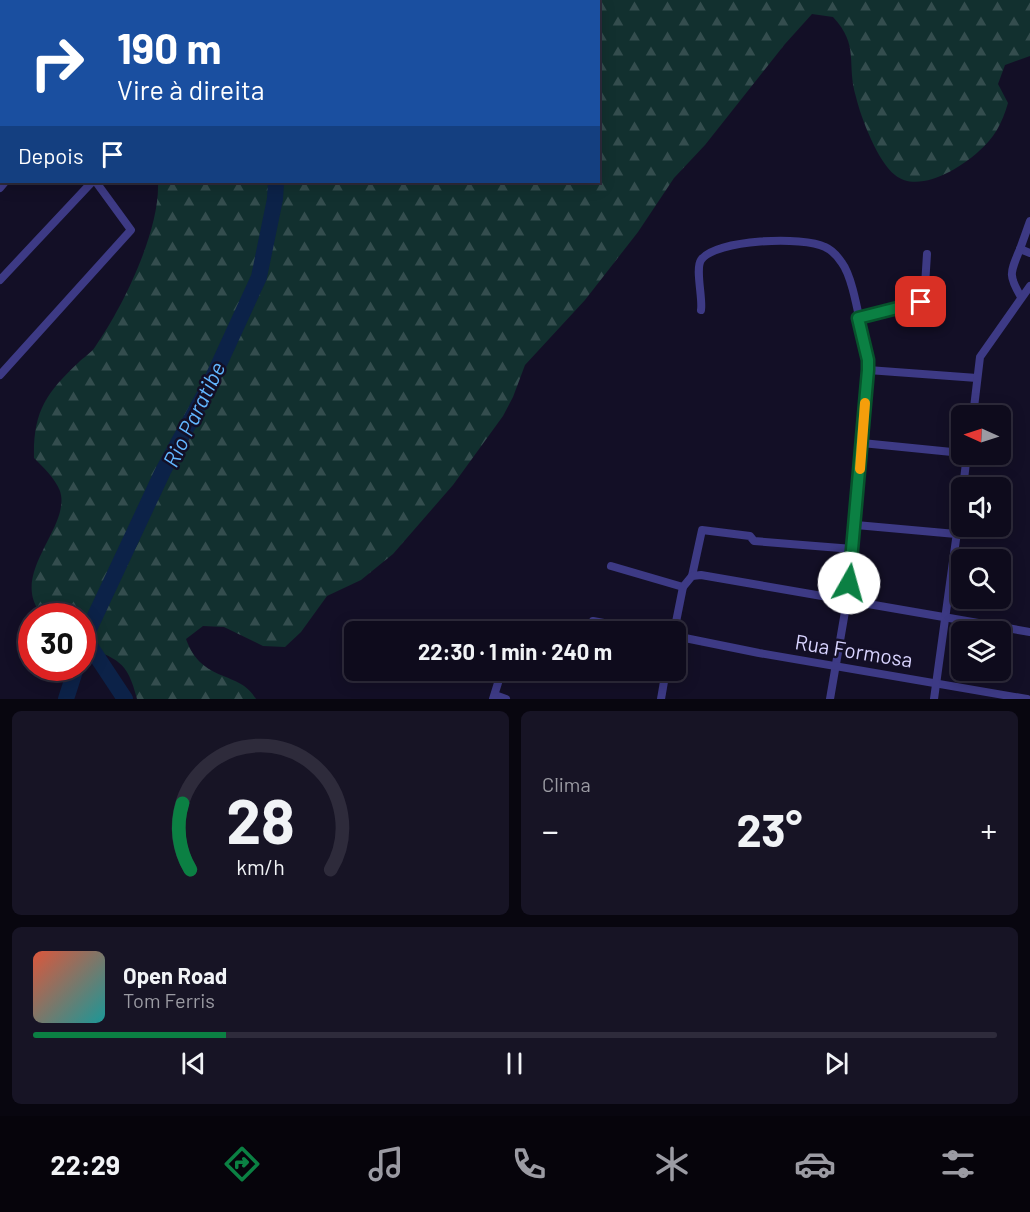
<!DOCTYPE html>
<html lang="pt">
<meta charset="utf-8">
<style>
body{margin:0;font-family:Barlow,sans-serif;background:#171425;color:#f1f3f6;height:100vh;display:flex;flex-direction:column;font-size:22px;white-space:nowrap}
*{box-sizing:border-box;margin:0}
p{font-size:20px;color:#9b9ba3}
.icon{flex:none;width:33px;height:33px;fill:none;stroke:currentColor;stroke-width:2;stroke-linecap:round;stroke-linejoin:round}
.map{position:relative;height:699px;overflow:hidden}
.details{display:flex;flex-direction:column;gap:12px;padding:12px;background:#08060f;flex:1}
.details>*{flex:none}
.hud{position:absolute;left:0px;top:0px;width:600px;height:183px;box-shadow:0 3px 15px #0003,0 0 0 2px #2e2b3b;background:#1a4fa0;color:#fff;overflow:hidden}
.needle{width:39px;rotate:273deg}
.controls{position:absolute;left:951px;top:405px;display:grid;gap:12px}
.controls a{display:grid;place-items:center;width:60px;height:60px;border-radius:9px;background:#0e0b1c;box-shadow:0 3px 15px #0003,0 0 0 2px #2e2b3b;font-size:30px}
.speed{position:absolute;left:18px;top:603px;display:flex;gap:12px;font-size:30px;font-weight:700;text-align:center}
.speed>*{display:grid;place-content:center;width:78px;height:78px;border-radius:50%;background:#0e0b1c;box-shadow:0 3px 15px #0003,0 0 0 2px #2e2b3b;line-height:1}
.speed .limit{border:9px solid #d22;background:#fff;color:#111}
.pin{position:absolute;display:grid;place-items:center;width:51px;height:51px;color:#fff;margin:-26px;border-radius:12px;box-shadow:0 3px 9px #0006}
.me{position:absolute;width:66px;margin:-33px;rotate:7deg;stroke-linejoin:round;filter:drop-shadow(0 0 4px #0008)}
.turn{display:flex;align-items:center;gap:21px;height:126px;padding:0 18px;font-size:27px}
.turn .icon{width:78px;height:78px;stroke-width:2.5}
.turn b{display:block;font-size:42px;line-height:51px}
.then{display:flex;align-items:center;height:57px;padding:0 18px;background:#0003;gap:12px;font-size:22px}
.big{font-size:45px;font-weight:700;line-height:1.1}
.details .tile{flex:1;display:flex;flex-direction:column;justify-content:center;gap:9px;min-width:0;padding:0 21px;border-radius:9px;background:#171425}
.details .dial{align-items:center;gap:0}
.dial svg{height:156px;overflow:visible;fill:none;stroke:#2e2b3b;stroke-width:7;stroke-linecap:round;text-anchor:middle}
.dial text{fill:#f1f3f6;stroke:none}
.song{display:flex;align-items:center;gap:18px}
.cover{width:72px;height:72px;border-radius:9px;background:linear-gradient(135deg,hsl(10 70% 55%),hsl(180 70% 35%))}
.played{height:6px;border-radius:3px;background:linear-gradient(90deg,#0b8043 20%,#2e2b3b 20%)}
.keys{display:flex;justify-content:space-around;direction:ltr}
.heat{display:flex;justify-content:space-between;align-items:center;font-size:33px;direction:ltr}
.details .tiles{flex:1;display:grid;gap:12px;grid-template-columns:1fr 1fr}
.tile:last-child{grid-column:span 2}
.trip{position:absolute;left:344px;top:621px;width:342px;height:60px;border-radius:9px;background:#0e0b1c;box-shadow:0 3px 15px #0003,0 0 0 2px #2e2b3b;font-weight:700;line-height:60px;text-align:center}
.dock{display:flex;height:96px;justify-content:space-around;align-items:center;background:#06040b;color:#9b9ba3}
.dock .icon{width:42px;height:42px}
.dock .on{color:#0b8043}
.dock b{font-size:27px;color:#f1f3f6}
.map>svg:first-child{display:block}
.forest{fill:url(#forest-firs)}
.lines{fill:none;stroke-linecap:round;stroke-linejoin:round}
.river{stroke:#0c2248;stroke-width:16}
.minor{stroke:#3d3a85;stroke-width:8}
.route-casing{stroke:#07532c;stroke-width:15}
.route{stroke:#0b8043;stroke-width:10}
.slow{stroke:#f59e0b;stroke-width:10}
.labels{text-anchor:middle;dominant-baseline:central;stroke-width:5;stroke-linejoin:round;paint-order:stroke}
.street-label{font-size:21px;fill:#d9d4ff;stroke:#130f26}
.water-label{font-size:22px;font-style:italic;fill:#62b6ff;stroke:#130f26}
</style>
<div class="map">
<svg width="1030" height="699" viewBox="0 0 1030 699">
<defs>
<pattern id="forest-firs" width="22" height="20" patternUnits="userSpaceOnUse" patternTransform="scale(1.5)"><rect width="22" height="20" fill="#12302f"/><path d="M5 1l3.5 6h-7zM16 11l3.5 6h-7z" fill="#344d4e"/></pattern>
</defs>
<rect width="100%" height="100%" fill="#130f26"/>
<path class="forest" d="M 0,0 L 1030,0 L 1030,56 L 1005,65 L 998,84 L 1008,103 C 1002,124 994,138 978,152 C 959,169 918,194 895,175 C 878,162 861,118 856,97 C 846,63 860,46 833,17 L 812,14 L 785,44 L 705,145 L 674,178 L 638,232 L 585,300 L 525,365 L 513,397 L 503,416 L 453,485 L 393,554 L 361,580 L 327,596 L 301,632 L 285,647 L 263,646 L 224,627 L 203,626 L 186,639 C 202,684 240,670 256,699 L 137,699 C 127,659 117,660 83,645 L 82,616 L 43,616 C 6,575 72,528 60,491 C 55,478 43,467 34,458 C 33,412 46,393 78,363 C 84,357 91,353 95,347 C 123,307 160,231 158,182 L 598,182 L 598,2 L 2,2 L 0,66 Z"/>
<g class="lines">
<g class="river">
<path d="M 337,2 L 339,0"/>
<path d="M 84,637 L 125,699"/>
<path d="M 82,644 L 163,471 L 208,388 L 259,277 L 275,199 L 276,182"/>
<path d="M 66,699 L 76,668"/>
</g>
<g class="minor">
<path d="M 0,95 L 2,94"/>
<path d="M 0,188 L 5,182"/>
<path d="M 1030,221 L 1020,249 L 1030,253"/>
<path d="M 1020,249 C 1010,273 1008,275 1021,297"/>
<path d="M 0,280 L 92,182"/>
<path d="M 701,310 C 703,298 695,269 701,260 C 715,239 804,236 825,247 C 832,250 838,257 842,263 C 855,280 861,336 869,360 L 868,370 L 847,600 L 830,699"/>
<path d="M 858,318 L 924,301 L 927,254"/>
<path d="M 868,370 L 977,378"/>
<path d="M 0,375 L 131,230 L 96,182"/>
<path d="M 973,416 L 980,357 L 1030,286"/>
<path d="M 862,443 L 962,453"/>
<path d="M 963,488 L 967,454"/>
<path d="M 856,525 L 956,534"/>
<path d="M 611,566 L 683,587"/>
<path d="M 692,576 L 702,530 L 750,536 L 754,541 L 853,549"/>
<path d="M 593,621 L 652,632"/>
<path d="M 674,632 L 683,587 L 692,576 L 701,575 L 1030,632"/>
<path d="M 675,636 L 759,653 L 1027,699"/>
<path d="M 495,695 L 506,699"/>
<path d="M 493,699 L 502,670"/>
<path d="M 661,699 L 666,670"/>
<path d="M 934,699 L 962,496"/>
</g>
</g>
<g class="lines">
<g class="route-casing">
<path id="route" d="M 849,583 L 868,370 L 868,360 L 858,318 L 921,302"/>
</g>
<use href="#route" class="route"/>
<path class="slow" d="M 860,469 L 865,403"/>
</g>
<g class="labels">
<g class="street-label">
<text transform="translate(854 650) rotate(9)">Rua Formosa</text>
</g>
<g class="water-label">
<text transform="translate(193 414) rotate(-64)">Rio Paratibe</text>
</g>
</g>
</svg>
<div class="controls">
<a><svg class="needle" viewBox="-14 -14 28 28"><path d="M0-13l5 13h-10z" fill="#e53935"/><path d="M0 13l5-13h-10z" fill="#9b9ba3"/></svg></a>
<a><svg class="icon" aria-label="sound" viewBox="0 0 24 24"><path d="M4 9h4l5-4v14l-5-4H4zM17 9q2 3 0 6"/></svg></a>
<a><svg class="icon" aria-label="search" viewBox="0 0 24 24"><circle cx="10" cy="10" r="6"/><path d="M15 15l6 6"/></svg></a>
<a><svg class="icon" aria-label="layers" viewBox="0 0 24 24"><path d="M12 4l9 5-9 5-9-5zM3 14l9 5 9-5"/></svg></a>
</div>
<div class="speed"><div class="limit">30</div></div>
<div class="pin" style="left:921px;top:302px;background:#d93025"><svg class="icon" aria-label="arrive" viewBox="0 0 24 24"><path d="M6 21V4h12l-3 4 3 4H6"/></svg></div>
<svg class="me" style="left:849px;top:583px" viewBox="-20 -20 40 40"><circle r="19" fill="#fff"/><path d="M0-13L10 11 0 6-10 11z" fill="#0b8043"/></svg>
<div class="trip">22:30 · 1 min · 240 m</div>
<div class="hud">
<div class="turn"><svg class="icon" aria-label="right" viewBox="0 0 24 24"><path d="M7 20v-9h11M14 6l5 5-5 5"/></svg><div><b>190 m</b>Vire à direita</div></div>
<div class="then">Depois<svg class="icon" aria-label="arrive" viewBox="0 0 24 24"><path d="M6 21V4h12l-3 4 3 4H6"/></svg></div>
</div>
</div>
<section class="details">
<div class="tiles">
<div class="tile dial"><svg viewBox="0 0 100 80">
<path d="M14 69A42 42 0 1 1 86 69"/>
<path d="M14 69A42 42 0 0 1 10 35" stroke="#0b8043"/>
<text x="50" y="56" font-size="32" font-weight="700">28</text>
<text x="50" y="72" font-size="11">km/h</text>
</svg></div>
<div class="tile"><p>Clima</p>
<div class="heat"><a>−</a><b class="big">23°</b><a>+</a></div>
</div>
<div class="tile">
<div class="song"><i class="cover"></i><div><b>Open Road</b><p>Tom Ferris</p></div></div>
<div class="played"></div>
<div class="keys"><svg class="icon" aria-label="previous" viewBox="0 0 24 24"><path d="M18 5L8 12l10 7zM5 5v14"/></svg><svg class="icon" aria-label="pause" viewBox="0 0 24 24"><path d="M8 5v14M16 5v14"/></svg><svg class="icon" aria-label="next" viewBox="0 0 24 24"><path d="M6 5l10 7-10 7zM19 5v14"/></svg></div>
</div>
</div>
</section>
<nav class="dock">
<b>22:29</b>
<svg class="icon on" aria-label="directions" viewBox="0 0 24 24"><path d="M12 3l9 9-9 9-9-9zM9 14v-3h6M13 9l2 2-2 2"/></svg>
<svg class="icon" aria-label="music" viewBox="0 0 24 24"><path d="M9 18V5l10-2v13"/><circle cx="6" cy="18" r="3"/><circle cx="16" cy="16" r="3"/></svg>
<svg class="icon" aria-label="phone" viewBox="0 0 24 24"><path d="M5 4h4l2 5-3 2q2 4 5 5l2-3 5 2v4C11 20 4 13 5 4z"/></svg>
<svg class="icon" aria-label="climate" viewBox="0 0 24 24"><path d="M12 3v18M4 7l16 10M4 17L20 7"/></svg>
<svg class="icon" aria-label="car" viewBox="0 0 24 24"><path d="M5 17H2v-5l4-1 3-4h7l3 4 3 1v5h-3M9 17h6M6 11h13"/><circle cx="7" cy="17" r="2"/><circle cx="17" cy="17" r="2"/></svg>
<svg class="icon" aria-label="filters" viewBox="0 0 24 24"><path d="M4 7h16M4 17h16"/><circle cx="9" cy="7" r="2"/><circle cx="15" cy="17" r="2"/></svg>
</nav>
